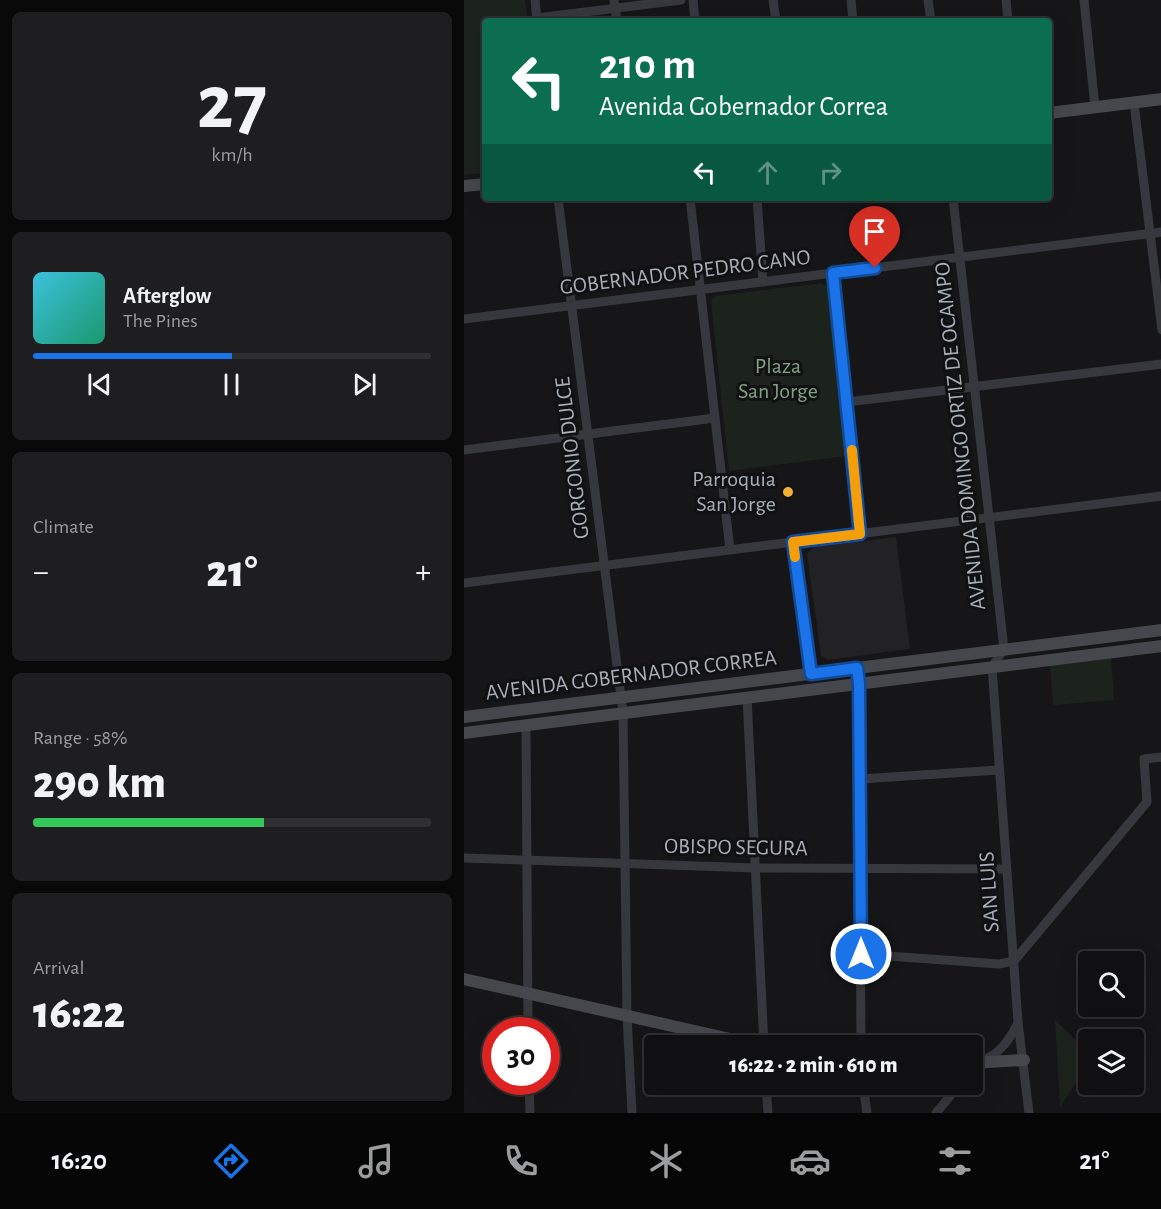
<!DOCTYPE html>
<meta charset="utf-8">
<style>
body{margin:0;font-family:"Alegreya Sans",sans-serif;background:#1e1e20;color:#f1f3f6;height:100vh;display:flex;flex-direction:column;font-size:22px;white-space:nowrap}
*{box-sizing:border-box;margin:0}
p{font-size:20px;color:#9c9d9f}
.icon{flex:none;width:33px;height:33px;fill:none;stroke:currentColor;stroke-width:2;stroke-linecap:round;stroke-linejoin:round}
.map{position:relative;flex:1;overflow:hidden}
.panel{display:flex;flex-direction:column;gap:12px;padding:12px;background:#09090a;width:464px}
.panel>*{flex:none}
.banner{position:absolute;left:18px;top:18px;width:570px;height:183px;border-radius:6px;box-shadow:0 6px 24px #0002,0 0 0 2px #303032;background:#0b6e4f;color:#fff;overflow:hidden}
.fabs{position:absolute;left:614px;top:951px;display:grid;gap:12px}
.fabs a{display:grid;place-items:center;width:66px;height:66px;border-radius:6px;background:#101012;box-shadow:0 6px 24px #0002,0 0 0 2px #303032;font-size:30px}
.speed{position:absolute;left:18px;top:1017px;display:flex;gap:12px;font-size:30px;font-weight:700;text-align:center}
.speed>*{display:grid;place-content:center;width:78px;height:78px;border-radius:50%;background:#101012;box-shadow:0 6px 24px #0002,0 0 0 2px #303032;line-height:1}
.speed .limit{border:9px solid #d22;background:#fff;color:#111}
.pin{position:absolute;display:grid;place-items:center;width:51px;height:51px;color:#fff;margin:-62px -26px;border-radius:50% 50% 50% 0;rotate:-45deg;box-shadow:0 0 6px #0007}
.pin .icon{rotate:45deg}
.me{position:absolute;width:66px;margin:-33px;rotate:0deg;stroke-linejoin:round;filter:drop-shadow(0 0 4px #0008)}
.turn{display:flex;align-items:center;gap:21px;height:126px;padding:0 18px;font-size:27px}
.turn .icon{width:78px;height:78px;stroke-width:2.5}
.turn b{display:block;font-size:42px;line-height:51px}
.lanes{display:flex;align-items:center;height:57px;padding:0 18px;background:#0003;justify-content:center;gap:30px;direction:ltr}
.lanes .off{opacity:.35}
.big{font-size:45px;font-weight:800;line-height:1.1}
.panel .card{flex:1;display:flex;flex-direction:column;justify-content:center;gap:9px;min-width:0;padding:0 21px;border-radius:9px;background:#1e1e20}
.panel .dial{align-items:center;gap:0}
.dial b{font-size:78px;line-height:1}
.song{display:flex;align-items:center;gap:18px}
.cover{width:72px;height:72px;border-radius:9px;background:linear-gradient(135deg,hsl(190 70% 55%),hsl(160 70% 35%))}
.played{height:6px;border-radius:3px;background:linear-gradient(90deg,#1a73e8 50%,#303032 50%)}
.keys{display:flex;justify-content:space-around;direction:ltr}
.heat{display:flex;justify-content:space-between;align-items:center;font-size:33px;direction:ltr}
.charge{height:9px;border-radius:4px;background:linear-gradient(90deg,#34c759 58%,#303032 0)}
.trip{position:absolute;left:180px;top:1035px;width:339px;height:60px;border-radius:6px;background:#101012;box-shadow:0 6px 24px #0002,0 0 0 2px #303032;font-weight:800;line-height:60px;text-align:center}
.dock{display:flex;height:96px;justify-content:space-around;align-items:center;background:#060607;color:#9c9d9f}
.dock .icon{width:42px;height:42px}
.dock .on{color:#1a73e8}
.dock b{font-size:27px;color:#f1f3f6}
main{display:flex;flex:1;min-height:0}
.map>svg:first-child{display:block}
.built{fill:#222225}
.green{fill:#1c231d}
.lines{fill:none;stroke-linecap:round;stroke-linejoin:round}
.street{stroke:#37383d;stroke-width:9}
.secondary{stroke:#45474d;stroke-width:12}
.route-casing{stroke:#114b97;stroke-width:15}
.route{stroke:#1a73e8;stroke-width:10}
.slow{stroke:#f59e0b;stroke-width:10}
.poi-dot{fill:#f2b134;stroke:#111113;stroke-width:2}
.labels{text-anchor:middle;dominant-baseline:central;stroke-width:6;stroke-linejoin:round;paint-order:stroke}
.street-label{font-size:22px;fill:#a8adb8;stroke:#111113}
.park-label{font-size:22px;fill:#7fa381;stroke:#111113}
.poi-label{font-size:22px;fill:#a8adb8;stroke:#111113;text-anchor:end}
</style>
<main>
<section class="panel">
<div class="card dial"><b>27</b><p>km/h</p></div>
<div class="card">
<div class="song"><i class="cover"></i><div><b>Afterglow</b><p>The Pines</p></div></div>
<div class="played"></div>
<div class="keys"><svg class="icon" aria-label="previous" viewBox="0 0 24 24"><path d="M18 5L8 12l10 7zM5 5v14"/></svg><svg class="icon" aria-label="pause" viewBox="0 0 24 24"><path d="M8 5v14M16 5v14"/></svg><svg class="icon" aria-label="next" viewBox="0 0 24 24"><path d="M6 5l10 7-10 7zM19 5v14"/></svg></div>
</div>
<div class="card"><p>Climate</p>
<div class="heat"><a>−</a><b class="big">21°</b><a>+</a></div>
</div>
<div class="card"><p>Range · 58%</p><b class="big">290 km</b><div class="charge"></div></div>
<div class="card"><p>Arrival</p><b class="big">16:22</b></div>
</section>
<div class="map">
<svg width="698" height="1113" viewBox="0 0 698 1113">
<rect width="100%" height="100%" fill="#161618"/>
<path class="built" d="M 432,537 L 446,649 L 364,660 L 357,656 L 343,554 L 350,547 Z"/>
<g class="green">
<path d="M 0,0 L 61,0 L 64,21 L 21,21 L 21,173 L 0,175 Z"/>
<path d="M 358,283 L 364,287 L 381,456 L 265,471 L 247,301 L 251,296 Z"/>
<path d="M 647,658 L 650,700 L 589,705 L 586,665 Z"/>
<path d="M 591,1020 L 615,1043 L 624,1042 L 624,1077 L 615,1078 L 596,1107 Z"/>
</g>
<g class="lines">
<g class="street">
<path d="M 71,0 L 73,21"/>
<path d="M 150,0 L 153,21"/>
<path d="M 229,0 L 231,21"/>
<path d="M 309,0 L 312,21"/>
<path d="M 387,0 L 389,21"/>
<path d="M 464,0 L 467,21"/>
<path d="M 542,0 L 544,21"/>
<path d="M 620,0 L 631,107"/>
<path d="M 73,18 L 217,0"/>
<path d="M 670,103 L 698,330"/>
<path d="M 94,198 L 159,713 L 163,1015 L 168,1113"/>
<path d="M 226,198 L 266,550"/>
<path d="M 293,198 L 299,282"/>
<path d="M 489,198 L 540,649 L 528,667 L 554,1022 L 565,1113"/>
<path d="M 369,273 L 396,534"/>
<path d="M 0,319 L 698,232"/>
<path d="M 383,402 L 698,364"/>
<path d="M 0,450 L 251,418"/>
<path d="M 329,542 L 347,674"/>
<path d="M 0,583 L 698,496"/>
<path d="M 393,668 L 395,683 L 397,1046"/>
<path d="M 283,697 L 300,1046"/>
<path d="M 62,725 L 64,1030"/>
<path d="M 396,779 L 535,770"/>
<path d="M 0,858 L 292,868 L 542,869"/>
<path d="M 397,954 L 535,964 L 550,961 L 683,802 L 680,759 L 698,757"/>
<path d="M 508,1069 C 515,1061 525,1058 533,1052 C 543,1044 549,1033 554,1023"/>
<path d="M 65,1082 L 66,1113"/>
<path d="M 302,1084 L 304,1113"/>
<path d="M 399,1084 L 403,1113"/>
<path d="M 472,1113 L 496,1084"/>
</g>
<g class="secondary">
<path d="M 585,113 L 698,99"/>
<path d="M 0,186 L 21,184"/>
<path d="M 0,717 L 698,630"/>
<path d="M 0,733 L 698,646"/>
<path d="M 0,979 L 297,1046"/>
<path d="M 508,1063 L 560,1060"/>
</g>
</g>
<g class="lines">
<g class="route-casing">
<path id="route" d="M 397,954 L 395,683 L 393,668 L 347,674 L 329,542 L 396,534 L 369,273 L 411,268"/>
</g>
<use href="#route" class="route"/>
<path class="slow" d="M 331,557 L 329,542 L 396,534 L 388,450"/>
</g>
<circle class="poi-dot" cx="324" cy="492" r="6"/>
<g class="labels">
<g class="street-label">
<text transform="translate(221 272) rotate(-7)">GOBERNADOR PEDRO CANO</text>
<text transform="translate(496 436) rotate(-96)">AVENIDA DOMINGO ORTIZ DE OCAMPO</text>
<text transform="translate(108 458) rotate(-97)">GORGONIO DULCE</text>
<text transform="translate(167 675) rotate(-7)">AVENIDA GOBERNADOR CORREA</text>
<text transform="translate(272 847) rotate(1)">OBISPO SEGURA</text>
<text transform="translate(525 892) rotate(-94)">SAN LUIS</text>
</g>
<g class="park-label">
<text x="314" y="366">Plaza<tspan x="314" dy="25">San Jorge</tspan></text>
</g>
<g class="poi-label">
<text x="312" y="479">Parroquia<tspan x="312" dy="25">San Jorge</tspan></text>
</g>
</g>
</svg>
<div class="fabs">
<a><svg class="icon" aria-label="search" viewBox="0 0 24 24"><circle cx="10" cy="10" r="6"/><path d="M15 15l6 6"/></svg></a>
<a><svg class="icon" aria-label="layers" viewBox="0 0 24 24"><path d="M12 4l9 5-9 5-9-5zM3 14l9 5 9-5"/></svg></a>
</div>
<div class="speed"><div class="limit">30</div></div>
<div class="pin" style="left:411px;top:268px;background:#d93025"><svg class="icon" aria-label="arrive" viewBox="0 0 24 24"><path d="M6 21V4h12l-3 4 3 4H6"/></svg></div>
<svg class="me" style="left:397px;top:954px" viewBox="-20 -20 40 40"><circle r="17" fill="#1a73e8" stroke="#fff" stroke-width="3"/><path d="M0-11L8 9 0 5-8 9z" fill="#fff"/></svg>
<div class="trip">16:22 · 2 min · 610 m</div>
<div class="banner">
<div class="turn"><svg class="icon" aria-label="left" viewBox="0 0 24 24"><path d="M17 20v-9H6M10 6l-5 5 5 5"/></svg><div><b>210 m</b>Avenida Gobernador Correa</div></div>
<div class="lanes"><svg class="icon" aria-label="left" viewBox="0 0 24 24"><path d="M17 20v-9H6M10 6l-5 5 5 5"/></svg><svg class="icon off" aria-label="ahead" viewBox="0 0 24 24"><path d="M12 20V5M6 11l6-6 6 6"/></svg><svg class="icon off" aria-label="right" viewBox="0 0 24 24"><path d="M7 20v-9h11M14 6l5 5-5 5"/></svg></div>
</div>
</div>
</main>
<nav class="dock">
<b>16:20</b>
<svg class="icon on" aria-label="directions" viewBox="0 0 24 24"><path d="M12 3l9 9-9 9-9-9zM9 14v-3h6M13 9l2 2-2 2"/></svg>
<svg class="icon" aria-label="music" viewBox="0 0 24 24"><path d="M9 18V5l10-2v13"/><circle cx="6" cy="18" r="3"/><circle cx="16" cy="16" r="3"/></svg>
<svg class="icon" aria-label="phone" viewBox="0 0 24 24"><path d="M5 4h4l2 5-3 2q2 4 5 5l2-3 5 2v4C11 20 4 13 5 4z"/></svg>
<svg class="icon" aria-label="climate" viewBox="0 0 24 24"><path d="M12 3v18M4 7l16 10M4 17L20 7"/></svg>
<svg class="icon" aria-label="car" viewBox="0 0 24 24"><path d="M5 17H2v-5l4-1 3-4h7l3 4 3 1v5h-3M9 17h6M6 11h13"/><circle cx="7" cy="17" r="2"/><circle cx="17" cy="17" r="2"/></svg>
<svg class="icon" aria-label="filters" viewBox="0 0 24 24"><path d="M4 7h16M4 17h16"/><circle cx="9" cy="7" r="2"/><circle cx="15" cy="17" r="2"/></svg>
<b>21°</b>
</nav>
